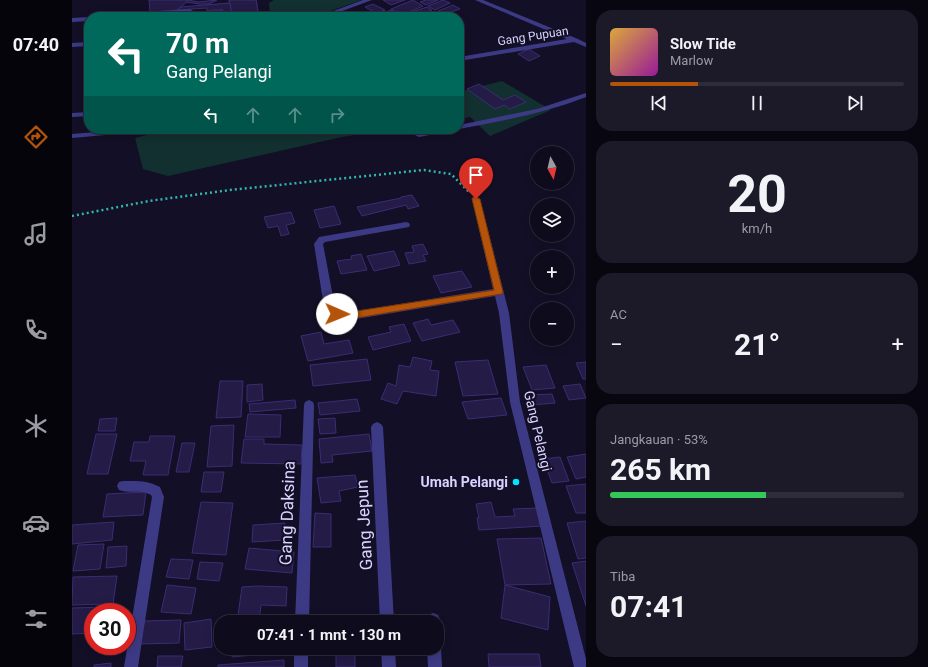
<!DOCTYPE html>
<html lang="id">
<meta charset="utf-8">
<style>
body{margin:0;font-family:Roboto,sans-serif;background:#1c1929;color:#f1f3f6;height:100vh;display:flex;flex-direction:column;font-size:15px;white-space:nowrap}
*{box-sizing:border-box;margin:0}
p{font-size:13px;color:#9b9ba3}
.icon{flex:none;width:22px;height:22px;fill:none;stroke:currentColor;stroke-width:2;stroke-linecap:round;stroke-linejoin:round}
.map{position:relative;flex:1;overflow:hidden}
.side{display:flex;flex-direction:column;gap:10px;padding:10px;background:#08060f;width:342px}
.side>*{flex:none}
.banner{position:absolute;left:12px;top:12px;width:380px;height:122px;border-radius:16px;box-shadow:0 2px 10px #0003,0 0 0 1px #2e2b3b;background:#00695c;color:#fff;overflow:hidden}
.needle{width:26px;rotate:172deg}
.tools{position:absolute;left:458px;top:146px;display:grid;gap:8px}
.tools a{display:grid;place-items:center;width:44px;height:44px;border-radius:50%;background:#0e0b1c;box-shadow:0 2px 10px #0003,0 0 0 1px #2e2b3b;font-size:20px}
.speed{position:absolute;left:12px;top:603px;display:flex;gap:8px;font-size:20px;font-weight:700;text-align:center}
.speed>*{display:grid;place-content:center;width:52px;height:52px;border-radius:50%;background:#0e0b1c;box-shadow:0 2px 10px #0003,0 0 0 1px #2e2b3b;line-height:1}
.speed .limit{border:6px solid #d22;background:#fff;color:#111}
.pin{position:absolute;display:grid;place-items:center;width:34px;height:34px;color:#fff;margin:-41px -17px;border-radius:50% 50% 50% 0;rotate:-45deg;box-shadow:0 0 4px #0007}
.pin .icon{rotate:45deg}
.me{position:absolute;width:44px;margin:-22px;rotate:91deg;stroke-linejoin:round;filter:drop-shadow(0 0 3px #0008)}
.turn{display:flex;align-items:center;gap:14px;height:84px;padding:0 16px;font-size:18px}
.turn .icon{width:52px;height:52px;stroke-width:2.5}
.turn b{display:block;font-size:28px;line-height:34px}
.lanes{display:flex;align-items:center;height:38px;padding:0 16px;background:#0003;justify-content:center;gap:20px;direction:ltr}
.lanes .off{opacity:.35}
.big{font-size:30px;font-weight:700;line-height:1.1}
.side .tile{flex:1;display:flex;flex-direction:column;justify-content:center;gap:6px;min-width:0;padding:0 14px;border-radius:16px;background:#1c1929}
.side .dial{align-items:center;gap:0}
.dial b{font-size:52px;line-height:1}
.song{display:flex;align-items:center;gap:12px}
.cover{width:48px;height:48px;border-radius:6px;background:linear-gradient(135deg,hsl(40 70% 55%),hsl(300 70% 35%))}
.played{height:4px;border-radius:2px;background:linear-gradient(90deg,#b45309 30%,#2e2b3b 30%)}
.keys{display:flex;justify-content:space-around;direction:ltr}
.heat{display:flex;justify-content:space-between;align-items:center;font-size:22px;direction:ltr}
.charge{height:6px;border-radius:3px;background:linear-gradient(90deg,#34c759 53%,#2e2b3b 0)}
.trip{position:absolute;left:142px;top:615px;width:230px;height:40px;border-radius:16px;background:#0e0b1c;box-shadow:0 2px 10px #0003,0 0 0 1px #2e2b3b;font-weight:700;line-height:40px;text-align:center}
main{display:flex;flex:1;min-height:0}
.dock{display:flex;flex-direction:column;width:72px;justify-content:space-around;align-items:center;background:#06040b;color:#9b9ba3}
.dock .icon{width:28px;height:28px}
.dock .selected{color:#b45309}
.dock b{font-size:18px;color:#f1f3f6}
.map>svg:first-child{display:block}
.green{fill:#12302f}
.building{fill:#241b47;stroke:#3b2d73}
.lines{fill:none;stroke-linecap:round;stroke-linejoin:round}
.path{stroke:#2fb8b0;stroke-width:2.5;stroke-dasharray:2 3;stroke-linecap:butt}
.service{fill:#3d3a85;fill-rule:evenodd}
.minor{fill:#3d3a85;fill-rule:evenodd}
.route{fill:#b45309;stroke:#753606}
.poi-dot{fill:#00e5ff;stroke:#130f26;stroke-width:1.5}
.labels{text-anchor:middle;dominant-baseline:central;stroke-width:4;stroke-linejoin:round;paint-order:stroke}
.far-street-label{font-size:12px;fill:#d9d4ff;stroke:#130f26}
.street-label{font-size:14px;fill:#d9d4ff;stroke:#130f26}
.poi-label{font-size:14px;font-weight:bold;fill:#d9d4ff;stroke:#130f26;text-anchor:end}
.near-street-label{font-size:17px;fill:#d9d4ff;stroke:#130f26}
</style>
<main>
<nav class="dock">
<b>07:40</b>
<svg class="icon selected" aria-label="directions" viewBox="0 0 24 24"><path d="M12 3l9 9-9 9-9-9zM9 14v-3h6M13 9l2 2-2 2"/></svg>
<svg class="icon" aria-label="music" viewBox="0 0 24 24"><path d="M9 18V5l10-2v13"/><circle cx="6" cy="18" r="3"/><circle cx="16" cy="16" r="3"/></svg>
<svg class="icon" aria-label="phone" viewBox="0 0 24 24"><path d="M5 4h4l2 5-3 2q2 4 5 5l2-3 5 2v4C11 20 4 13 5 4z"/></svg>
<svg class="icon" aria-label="climate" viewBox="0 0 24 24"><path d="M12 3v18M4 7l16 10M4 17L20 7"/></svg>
<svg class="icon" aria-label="car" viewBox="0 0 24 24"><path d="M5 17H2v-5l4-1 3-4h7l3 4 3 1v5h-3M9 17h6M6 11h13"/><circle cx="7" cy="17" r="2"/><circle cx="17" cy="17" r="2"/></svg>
<svg class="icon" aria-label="filters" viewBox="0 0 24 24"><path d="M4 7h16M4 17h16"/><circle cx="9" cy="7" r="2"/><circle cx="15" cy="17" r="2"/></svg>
</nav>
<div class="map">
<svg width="514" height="667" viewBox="0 0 514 667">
<rect width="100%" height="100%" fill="#130f26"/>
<g class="green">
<path d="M 202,0 L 290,0 L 241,17 L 198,17 L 197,3 Z"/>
<path d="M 430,81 L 479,110 L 418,136 L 398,117 L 387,119 L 387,92 Z"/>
<path d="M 98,129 L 321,129 L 270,137 L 96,176 L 71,169 L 63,138 Z"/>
</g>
<g class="building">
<path d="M 77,0 L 117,0 L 105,10 L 78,12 Z"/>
<path d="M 117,0 L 126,2 L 145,0 L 137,4 L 127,4 L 114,2 Z"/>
<path d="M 157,0 L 184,0 L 187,17 L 160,17 Z"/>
<path d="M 157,0 L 184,0 L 187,17 L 160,17 Z"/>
<path d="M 311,0 L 333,0 L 319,5 Z"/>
<path d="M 341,0 L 351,6 L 330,15 L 319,9 Z"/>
<path d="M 354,0 L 366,0 L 354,5 L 348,2 Z"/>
<path d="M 371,0 L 378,3 L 363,10 L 356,6 Z"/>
<path d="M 158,3 L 160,17 L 151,17 L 151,10 L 135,11 L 135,8 L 105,10 L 109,7 Z"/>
<path d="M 301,4 L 313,10 L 304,13 L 293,7 Z"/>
<path d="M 381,5 L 388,9 L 373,14 L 366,11 Z"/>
<path d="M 355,7 L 360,10 L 341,17 L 336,13 Z"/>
<path d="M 140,10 L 151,10 L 140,17 L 133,17 Z"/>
<path d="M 319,10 L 328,15 L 322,17 L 309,17 L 306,15 Z"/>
<path d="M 363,12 L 369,15 L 349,17 Z"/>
<path d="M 281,13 L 287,17 L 266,17 Z"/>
<path d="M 457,49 L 468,56 L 457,61 L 446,54 Z"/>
<path d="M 407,84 L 431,100 L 443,95 L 454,102 L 438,109 L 432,105 L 423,109 L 395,89 Z"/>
<path d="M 340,195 L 347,206 L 336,209 L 334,205 L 290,216 L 285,207 L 329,198 L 329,197 Z"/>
<path d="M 262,206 L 269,224 L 248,228 L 242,210 Z"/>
<path d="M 219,212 L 223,223 L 214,225 L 217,234 L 209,236 L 206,226 L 196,228 L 192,217 Z"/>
<path d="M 351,244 L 356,254 L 351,255 L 354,261 L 337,264 L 333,253 L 342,252 L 340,246 Z"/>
<path d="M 322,251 L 328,265 L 302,271 L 295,256 Z"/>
<path d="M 289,254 L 295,270 L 269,274 L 265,261 L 280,259 L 279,256 Z"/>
<path d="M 390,271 L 400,287 L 369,293 L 361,276 Z"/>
<path d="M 356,319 L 359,325 L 381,320 L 388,332 L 350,341 L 341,323 Z"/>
<path d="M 332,324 L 339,341 L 301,350 L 296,337 L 319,332 L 317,327 Z"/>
<path d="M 249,332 L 252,344 L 277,340 L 281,353 L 236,361 L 229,336 Z"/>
<path d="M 341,357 L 360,361 L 358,370 L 367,371 L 364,396 L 331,391 L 325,404 L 309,399 L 316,383 L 324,386 L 327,365 L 338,367 Z"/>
<path d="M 295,359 L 299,380 L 241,386 L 238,365 Z"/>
<path d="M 416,360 L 426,394 L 391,396 L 383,362 Z"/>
<path d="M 514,362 L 514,379 L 511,379 L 504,363 Z"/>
<path d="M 474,365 L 483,388 L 460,390 L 451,367 Z"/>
<path d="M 148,381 L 171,381 L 169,417 L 144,418 Z"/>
<path d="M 190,384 L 191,400 L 175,402 L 175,385 Z"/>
<path d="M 508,384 L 514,398 L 497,400 L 491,386 Z"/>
<path d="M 480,394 L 483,403 L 459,405 L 456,395 Z"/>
<path d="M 429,398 L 435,415 L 396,419 L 390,402 Z"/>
<path d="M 285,399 L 288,411 L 248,415 L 246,403 Z"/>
<path d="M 223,400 L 224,408 L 178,412 L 177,404 Z"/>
<path d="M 176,414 L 209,415 L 208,437 L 173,437 Z"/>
<path d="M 45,418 L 43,431 L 26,431 L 28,419 Z"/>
<path d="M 263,418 L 264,433 L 248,434 L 246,419 Z"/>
<path d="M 162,425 L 160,466 L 135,467 L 139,426 Z"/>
<path d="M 24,434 L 45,434 L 36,474 L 15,474 Z"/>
<path d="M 297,434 L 300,451 L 260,455 L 261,462 L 249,463 L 247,439 Z"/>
<path d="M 78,436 L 103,436 L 96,475 L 71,475 L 74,461 L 58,461 L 62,442 L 77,442 Z"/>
<path d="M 172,439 L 192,439 L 192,444 L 230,445 L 229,464 L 169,463 Z"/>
<path d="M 110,443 L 123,443 L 117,472 L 104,472 Z"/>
<path d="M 514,454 L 514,477 L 504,479 L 495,457 Z"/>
<path d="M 488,457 L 497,481 L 480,483 L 471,459 Z"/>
<path d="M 132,472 L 152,472 L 149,492 L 129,492 Z"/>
<path d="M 283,475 L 286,487 L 267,491 L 269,501 L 249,503 L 245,478 Z"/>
<path d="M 514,484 L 514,513 L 504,513 L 494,486 Z"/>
<path d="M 74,492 L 71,515 L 31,517 L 35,494 Z"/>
<path d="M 129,502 L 161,503 L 154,555 L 120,553 Z"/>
<path d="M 419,502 L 423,517 L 443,516 L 441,509 L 465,508 L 470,526 L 407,530 L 405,518 L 407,518 L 404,504 Z"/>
<path d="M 243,513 L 259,514 L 259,547 L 241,547 Z"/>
<path d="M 514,521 L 514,558 L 506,559 L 495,523 Z"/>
<path d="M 42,522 L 40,540 L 0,544 L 0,525 Z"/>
<path d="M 213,523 L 213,540 L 180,542 L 181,525 Z"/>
<path d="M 469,538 L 479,584 L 433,585 L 425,539 Z"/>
<path d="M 32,544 L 28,569 L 1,571 L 6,545 Z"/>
<path d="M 55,546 L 54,566 L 34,568 L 36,547 Z"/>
<path d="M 177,548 L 222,552 L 220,573 L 173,569 Z"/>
<path d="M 99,559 L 121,560 L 117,579 L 94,577 Z"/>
<path d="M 514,561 L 514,606 L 500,563 Z"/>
<path d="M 128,562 L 151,563 L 147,581 L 125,579 Z"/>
<path d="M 45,576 L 41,604 L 0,605 L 1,577 Z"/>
<path d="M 95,585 L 124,588 L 119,614 L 89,612 Z"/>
<path d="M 433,585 L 478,597 L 476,630 L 429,618 Z"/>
<path d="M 185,586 L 215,587 L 214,606 L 189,605 L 187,622 L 165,622 L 170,587 Z"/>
<path d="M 33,607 L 32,612 L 21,612 L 21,633 L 0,634 L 0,608 Z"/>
<path d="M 49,608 L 49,612 L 36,612 L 36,609 Z"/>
<path d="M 264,616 L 282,617 L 282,622 L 264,622 Z"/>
<path d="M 139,619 L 140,647 L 113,650 L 112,623 Z"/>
<path d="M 109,620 L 107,643 L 68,644 L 71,621 Z"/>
<path d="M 161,648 L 181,648 L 181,655 L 160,657 Z"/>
<rect x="264" y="648" width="19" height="19"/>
<path d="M 416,654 L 467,654 L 469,667 L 417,667 Z"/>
<path d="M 86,656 L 111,656 L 109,667 L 85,667 Z"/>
<path d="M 212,660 L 212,667 L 146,667 L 146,665 Z"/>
<path d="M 39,663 L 39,667 L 22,667 L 22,665 Z"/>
</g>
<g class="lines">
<path class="path" d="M 0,216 L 77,201 L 158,190 L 352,170 L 379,174 L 397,192"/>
<g class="service">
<path d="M 118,9 L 121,11 L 120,12 L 60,17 L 35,17 L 38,15 Z"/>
<path d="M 17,17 L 17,21 L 0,22 L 0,18 Z"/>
<path d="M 17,42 L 17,46 L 0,47 L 0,43 Z"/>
<path d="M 17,112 L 17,116 L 0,117 L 0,113 Z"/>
</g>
<g class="minor">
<path d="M 291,0 L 300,0 L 254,17 L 245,17 Z"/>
<path d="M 403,0 L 411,0 L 506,39 L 514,43 L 514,47 L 502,42 L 387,61 L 387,57 L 495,39 Z"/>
<path d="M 514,93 L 514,97 C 473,113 430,121 387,129 L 386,129 L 387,125 L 465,109 Z"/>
<path d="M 60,129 L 59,133 L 56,133 L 0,138 L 0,134 Z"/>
<path d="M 365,129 L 380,129 L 379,131 L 347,137 L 343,135 L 344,133 Z"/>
<path d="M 404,196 L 408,199 L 437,313 L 448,402 L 514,659 L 514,667 L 502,667 L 438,402 L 427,313 L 423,296 L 278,320 L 260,315 L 252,307 L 242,244 L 247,237 L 334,222 L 337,223 L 338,225 L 337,227 L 253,242 L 251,244 L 263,307 L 269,311 L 278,312 L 421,289 L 400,199 Z"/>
<path d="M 237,400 L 241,402 L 242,405 L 237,622 L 223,622 L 232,405 L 233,402 Z"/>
<path d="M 305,422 L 309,424 L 311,427 L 322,622 L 308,622 L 299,427 L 301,424 Z"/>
<path d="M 51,481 C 66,481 74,480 88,487 L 92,497 L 66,667 L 52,667 L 80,497 L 79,495 C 69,489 58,494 47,490 L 45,486 L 47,482 Z"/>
<path d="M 361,613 L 366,615 L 368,620 L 365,627 L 365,622 L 354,622 L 356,615 Z"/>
<path d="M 365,642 L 369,648 L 370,667 L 356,667 L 355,648 L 365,648 Z"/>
<rect x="222" y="648" width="14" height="19"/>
<path d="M 309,648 L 323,648 L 324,667 L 310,667 Z"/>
</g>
</g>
<path class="route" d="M 401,197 L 404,197 L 408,199 L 431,292 L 430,294 L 278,319 L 262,317 L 261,314 L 265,311 L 278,312 L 422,290 L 400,199 Z"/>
<circle class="poi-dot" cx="444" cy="482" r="4"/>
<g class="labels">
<g class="far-street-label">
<text transform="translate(461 36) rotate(-9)">Gang Pupuan</text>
</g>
<g class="street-label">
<text transform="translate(466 431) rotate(77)">Gang Pelangi</text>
</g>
<g class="poi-label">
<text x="436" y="482">Umah Pelangi</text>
</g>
<g class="near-street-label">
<text transform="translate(215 513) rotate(-88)">Gang Daksina</text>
<text transform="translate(292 525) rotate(-93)">Gang Jepun</text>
</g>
</g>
</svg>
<div class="tools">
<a><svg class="needle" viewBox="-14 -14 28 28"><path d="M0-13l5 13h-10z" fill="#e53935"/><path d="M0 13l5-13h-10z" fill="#9b9ba3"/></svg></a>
<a><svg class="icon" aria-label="layers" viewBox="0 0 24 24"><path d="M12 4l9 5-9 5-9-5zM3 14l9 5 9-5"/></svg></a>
<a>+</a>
<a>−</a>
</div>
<div class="speed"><div class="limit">30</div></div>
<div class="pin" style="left:404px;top:199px;background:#d93025"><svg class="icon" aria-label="arrive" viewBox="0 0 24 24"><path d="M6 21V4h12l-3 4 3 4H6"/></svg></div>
<svg class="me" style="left:265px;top:314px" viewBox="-20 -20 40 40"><circle r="19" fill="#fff"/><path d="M0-13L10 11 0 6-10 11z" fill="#b45309"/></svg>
<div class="trip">07:41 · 1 mnt · 130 m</div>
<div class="banner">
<div class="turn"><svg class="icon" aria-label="left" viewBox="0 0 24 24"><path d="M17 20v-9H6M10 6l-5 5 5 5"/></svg><div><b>70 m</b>Gang Pelangi</div></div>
<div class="lanes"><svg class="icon" aria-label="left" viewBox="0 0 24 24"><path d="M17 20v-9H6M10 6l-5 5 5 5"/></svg><svg class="icon off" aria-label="ahead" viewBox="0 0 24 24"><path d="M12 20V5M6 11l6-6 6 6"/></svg><svg class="icon off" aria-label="ahead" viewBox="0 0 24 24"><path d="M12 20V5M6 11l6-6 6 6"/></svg><svg class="icon off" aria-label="right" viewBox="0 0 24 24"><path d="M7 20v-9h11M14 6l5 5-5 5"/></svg></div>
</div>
</div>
<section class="side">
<div class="tile">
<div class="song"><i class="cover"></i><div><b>Slow Tide</b><p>Marlow</p></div></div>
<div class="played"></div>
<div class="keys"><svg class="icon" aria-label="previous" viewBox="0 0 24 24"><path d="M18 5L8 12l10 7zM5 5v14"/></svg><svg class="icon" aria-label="pause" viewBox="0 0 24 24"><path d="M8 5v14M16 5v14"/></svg><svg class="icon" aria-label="next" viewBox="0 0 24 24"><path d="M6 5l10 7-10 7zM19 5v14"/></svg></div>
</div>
<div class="tile dial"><b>20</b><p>km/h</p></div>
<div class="tile"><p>AC</p>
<div class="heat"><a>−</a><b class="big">21°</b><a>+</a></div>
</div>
<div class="tile"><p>Jangkauan · 53%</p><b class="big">265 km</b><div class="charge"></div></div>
<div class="tile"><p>Tiba</p><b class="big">07:41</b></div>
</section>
</main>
